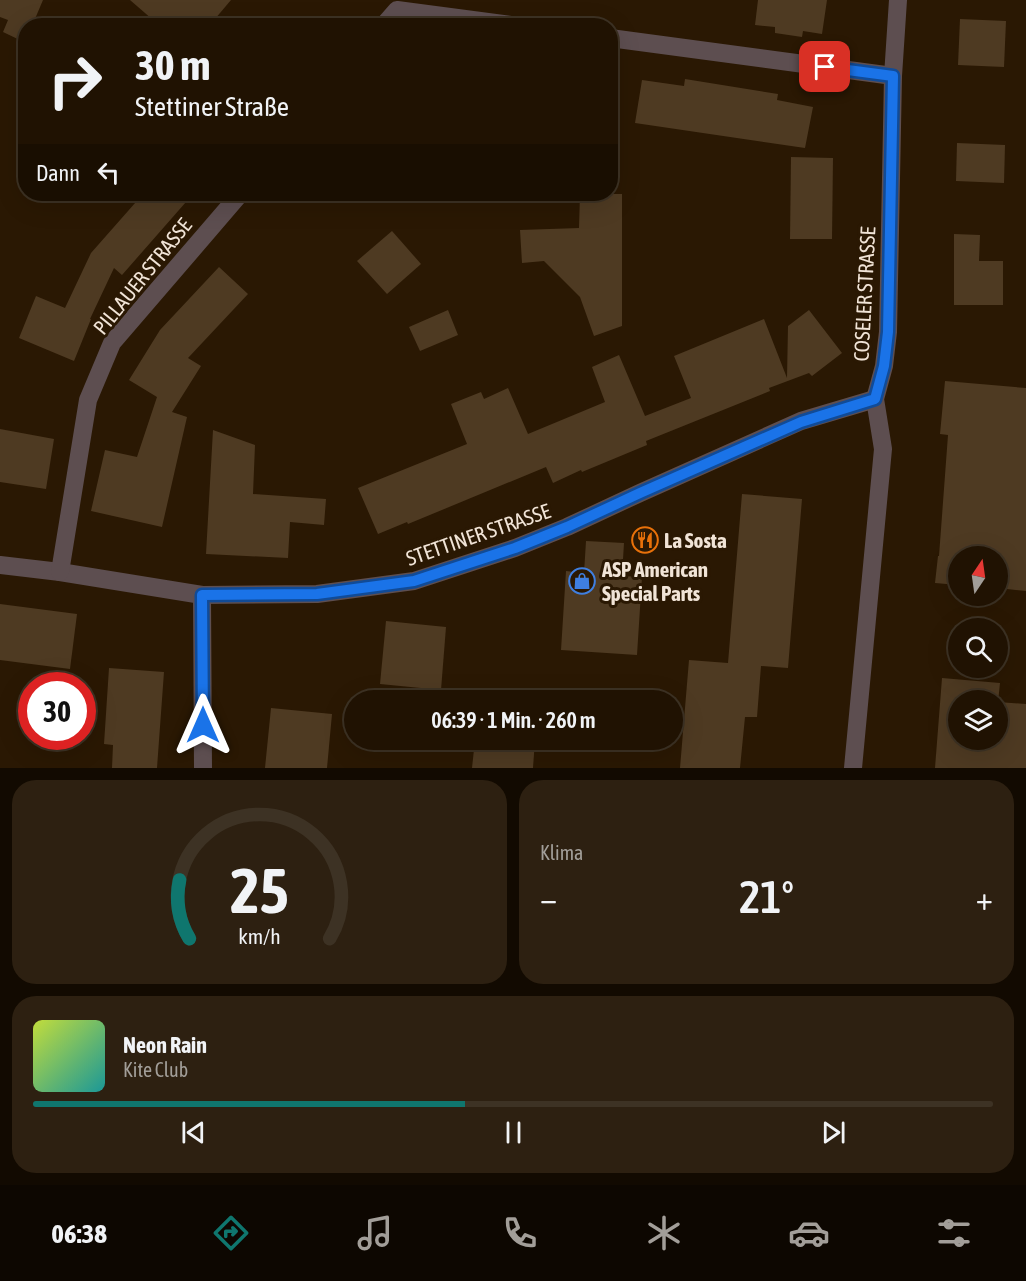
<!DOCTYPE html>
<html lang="de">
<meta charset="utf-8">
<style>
body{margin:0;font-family:"Asap Condensed",sans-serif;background:#2d2011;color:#f1f3f6;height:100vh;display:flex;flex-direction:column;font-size:22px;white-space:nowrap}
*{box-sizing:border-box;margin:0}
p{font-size:20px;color:#a29e99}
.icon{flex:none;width:33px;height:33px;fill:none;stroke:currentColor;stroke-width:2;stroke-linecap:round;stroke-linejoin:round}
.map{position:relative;height:768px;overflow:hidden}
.details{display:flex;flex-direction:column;gap:12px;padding:12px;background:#120a01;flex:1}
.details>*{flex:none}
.hud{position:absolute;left:18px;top:18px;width:600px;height:183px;border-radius:24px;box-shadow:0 6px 24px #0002,0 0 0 2px #3d3224;background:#201202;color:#f1f3f6;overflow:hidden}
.needle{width:39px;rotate:13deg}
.buttons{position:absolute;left:948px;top:546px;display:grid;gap:12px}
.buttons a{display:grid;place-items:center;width:60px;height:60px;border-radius:50%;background:#201202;box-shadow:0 6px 24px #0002,0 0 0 2px #3d3224;font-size:30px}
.speed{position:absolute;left:18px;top:672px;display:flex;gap:12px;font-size:30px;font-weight:700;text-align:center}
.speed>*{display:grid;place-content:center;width:78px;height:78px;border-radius:50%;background:#201202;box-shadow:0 6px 24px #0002,0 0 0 2px #3d3224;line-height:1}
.speed .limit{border:9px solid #d22;background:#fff;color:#111}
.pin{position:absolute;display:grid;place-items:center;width:51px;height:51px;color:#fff;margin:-26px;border-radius:12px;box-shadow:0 3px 9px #0006}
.me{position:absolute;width:66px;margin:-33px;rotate:0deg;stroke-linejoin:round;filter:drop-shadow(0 0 4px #0008)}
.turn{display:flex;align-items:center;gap:21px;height:126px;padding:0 18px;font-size:27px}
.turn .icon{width:78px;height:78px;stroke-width:2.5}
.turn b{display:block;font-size:42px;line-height:51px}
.then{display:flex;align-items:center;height:57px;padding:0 18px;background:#0003;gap:12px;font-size:22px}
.big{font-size:45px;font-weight:600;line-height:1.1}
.details .widget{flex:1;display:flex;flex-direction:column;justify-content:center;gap:9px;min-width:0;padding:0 21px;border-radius:24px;background:#2d2011}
.details .dial{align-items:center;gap:0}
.dial svg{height:156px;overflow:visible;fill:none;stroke:#3d3224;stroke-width:7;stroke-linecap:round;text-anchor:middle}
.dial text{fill:#f1f3f6;stroke:none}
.song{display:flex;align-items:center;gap:18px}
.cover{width:72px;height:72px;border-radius:9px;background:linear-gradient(135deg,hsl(70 70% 55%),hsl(180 70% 35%))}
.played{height:6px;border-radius:3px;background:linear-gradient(90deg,#0f766e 45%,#3d3224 45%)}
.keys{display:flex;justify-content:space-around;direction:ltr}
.heat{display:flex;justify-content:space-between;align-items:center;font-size:33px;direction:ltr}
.details .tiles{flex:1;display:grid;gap:12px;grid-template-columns:1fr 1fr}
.widget:last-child{grid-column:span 2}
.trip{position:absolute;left:344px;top:690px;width:339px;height:60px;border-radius:30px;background:#201202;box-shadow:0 6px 24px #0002,0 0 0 2px #3d3224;font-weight:600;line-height:60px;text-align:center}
.tab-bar{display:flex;height:96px;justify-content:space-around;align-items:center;background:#0d0701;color:#a29e99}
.tab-bar .icon{width:42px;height:42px}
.tab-bar .current{color:#0f766e}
.tab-bar b{font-size:27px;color:#f1f3f6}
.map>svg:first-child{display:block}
.building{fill:#4e3a22;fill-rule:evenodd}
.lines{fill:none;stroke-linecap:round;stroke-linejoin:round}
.street{stroke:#5d4e50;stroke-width:18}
.route-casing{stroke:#114b97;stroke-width:15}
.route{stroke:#1a73e8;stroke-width:10}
.labels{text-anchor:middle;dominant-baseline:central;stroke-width:6;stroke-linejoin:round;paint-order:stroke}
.street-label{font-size:21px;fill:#f1e4d7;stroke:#2a1803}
.poi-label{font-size:21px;font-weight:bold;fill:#f1e4d7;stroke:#2a1803;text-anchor:start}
</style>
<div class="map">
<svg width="1026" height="768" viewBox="0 0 1026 768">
<rect width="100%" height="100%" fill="#2a1803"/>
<g class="building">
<path d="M 0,0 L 43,0 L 32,26 L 26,26 L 26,39 L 24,42 L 3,32 L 8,20 L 0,17 Z"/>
<path d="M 130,0 L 231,0 L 209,26 L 160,26 Z"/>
<path d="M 758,0 L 827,0 L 822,34 L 803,31 L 802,37 L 775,33 L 775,27 L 755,25 Z"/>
<path d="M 960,19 L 1006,21 L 1004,67 L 958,65 Z"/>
<path d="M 685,79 L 778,94 L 777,100 L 813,107 L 805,148 L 635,123 L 642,80 L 684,86 Z"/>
<path d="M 957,143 L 1005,145 L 1004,183 L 956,181 Z"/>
<path d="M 791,157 L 833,158 L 832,239 L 790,239 Z"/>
<path d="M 143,194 L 193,194 L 122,275 L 114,268 L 90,319 L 91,319 L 74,361 L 19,338 L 36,296 L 65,308 L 91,253 Z"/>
<path d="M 580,194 L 622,194 L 622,326 L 594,336 L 580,297 L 544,261 L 522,263 L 520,230 L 579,228 Z"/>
<path d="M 392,231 L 421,264 L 387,294 L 357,261 Z"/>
<path d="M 954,234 L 980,235 L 979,261 L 1003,261 L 1003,305 L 954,305 Z"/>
<path d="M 219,267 L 248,294 L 188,358 L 201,366 L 172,412 L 187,417 L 162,527 L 91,511 L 105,450 L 137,457 L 157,397 L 129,380 L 160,330 Z"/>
<path d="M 448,310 L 458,335 L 420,351 L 409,327 Z"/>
<path d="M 809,310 L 842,353 L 812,376 L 809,373 L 769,388 L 770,391 L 646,441 L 647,445 L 582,472 L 581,470 L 553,483 L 546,467 L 408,524 L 407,522 L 378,534 L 358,488 L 467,444 L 451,404 L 481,392 L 484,399 L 508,388 L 528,434 L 605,402 L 592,367 L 619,355 L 645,416 L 691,398 L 674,356 L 764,319 L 787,378 L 788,326 Z"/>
<path d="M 945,381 L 1026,388 L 1026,591 L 998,588 L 998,556 L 958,556 L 958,585 L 935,583 L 938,556 L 939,556 L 948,435 L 940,434 Z"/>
<path d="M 0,429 L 54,439 L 46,489 L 0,482 Z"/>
<path d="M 213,430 L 255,445 L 253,494 L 326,499 L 324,525 L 290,522 L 288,558 L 206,554 Z"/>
<path d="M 742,494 L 802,499 L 788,668 L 761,666 L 757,717 L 745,717 L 740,768 L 680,768 L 689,660 L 728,663 Z"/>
<path d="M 586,541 L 624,543 L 622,576 L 642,577 L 637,655 L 561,650 L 566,571 L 584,573 Z"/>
<path d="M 0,604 L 77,614 L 70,669 L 0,660 Z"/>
<path d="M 386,621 L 446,627 L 441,690 L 380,684 Z"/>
<path d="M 109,668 L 164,672 L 157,768 L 112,768 L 113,745 L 104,744 Z"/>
<path d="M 942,678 L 1000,683 L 998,702 L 1026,704 L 1026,768 L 935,768 ZM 958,700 L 998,700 L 998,740 L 958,740 Z"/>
<path d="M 479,692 L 539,697 L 538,700 L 478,700 Z"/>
<path d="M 271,708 L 332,714 L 327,768 L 265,768 Z"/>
<path d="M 475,740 L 535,740 L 533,768 L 472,768 Z"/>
</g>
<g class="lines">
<g class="street">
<path d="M 383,26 L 397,10 L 518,26"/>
<path d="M 610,38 L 893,76"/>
<path d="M 0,565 L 60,572 L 202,595 L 317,594 L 414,581 L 515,548 L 567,527 L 640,493 L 801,421 L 875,399"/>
<path d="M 60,572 L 88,400 L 112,343 L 240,194"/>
<path d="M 202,595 L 203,768"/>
<path d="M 853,768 L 883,449 L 875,399 L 884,366 L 888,332 L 893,76 L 898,0"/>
</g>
</g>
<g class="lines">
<g class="route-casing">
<path id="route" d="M 203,725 L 202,595 L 317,594 L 414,581 L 515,548 L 567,527 L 640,493 L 801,422 L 875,399 L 884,366 L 888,332 L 893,76 L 825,67"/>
</g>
<use href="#route" class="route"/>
</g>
<defs>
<g id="restaurant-ring" transform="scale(1.35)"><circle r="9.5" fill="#2a1803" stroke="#e8710a" stroke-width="1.5"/><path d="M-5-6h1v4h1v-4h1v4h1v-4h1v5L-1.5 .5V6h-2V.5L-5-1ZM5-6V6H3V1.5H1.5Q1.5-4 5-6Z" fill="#e8710a"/></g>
<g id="shop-ring" transform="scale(1.35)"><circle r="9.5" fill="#2a1803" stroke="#3f7fe0" stroke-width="1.5"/><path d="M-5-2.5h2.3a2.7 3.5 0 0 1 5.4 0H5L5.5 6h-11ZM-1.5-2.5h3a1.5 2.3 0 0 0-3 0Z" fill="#3f7fe0"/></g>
</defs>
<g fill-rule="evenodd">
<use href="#restaurant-ring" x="645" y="540"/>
<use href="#shop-ring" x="582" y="581"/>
</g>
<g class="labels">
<g class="street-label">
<text transform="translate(142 276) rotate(-51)">PILLAUER STRASSE</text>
<text transform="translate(864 294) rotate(-87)">COSELER STRASSE</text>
<text transform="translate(478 534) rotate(-19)">STETTINER STRASSE</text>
</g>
<g class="poi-label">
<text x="664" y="540">La Sosta</text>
<text x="602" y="569">ASP American<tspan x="602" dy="24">Special Parts</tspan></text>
</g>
</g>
</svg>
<div class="buttons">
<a><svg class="needle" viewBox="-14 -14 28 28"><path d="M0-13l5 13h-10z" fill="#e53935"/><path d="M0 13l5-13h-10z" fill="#a29e99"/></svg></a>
<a><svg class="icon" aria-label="search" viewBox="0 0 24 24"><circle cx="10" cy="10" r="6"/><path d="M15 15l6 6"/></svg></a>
<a><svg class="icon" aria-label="layers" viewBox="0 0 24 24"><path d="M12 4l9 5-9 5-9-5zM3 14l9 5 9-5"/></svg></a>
</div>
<div class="speed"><div class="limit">30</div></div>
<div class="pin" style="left:825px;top:67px;background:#d93025"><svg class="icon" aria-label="arrive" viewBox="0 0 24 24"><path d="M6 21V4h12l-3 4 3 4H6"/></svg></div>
<svg class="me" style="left:203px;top:725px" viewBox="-20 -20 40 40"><path d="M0-17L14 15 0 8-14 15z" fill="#1a73e8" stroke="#fff" stroke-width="4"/></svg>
<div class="trip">06:39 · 1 Min. · 260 m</div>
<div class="hud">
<div class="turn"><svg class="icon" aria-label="right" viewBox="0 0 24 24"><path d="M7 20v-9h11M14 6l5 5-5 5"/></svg><div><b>30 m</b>Stettiner Straße</div></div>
<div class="then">Dann<svg class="icon" aria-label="left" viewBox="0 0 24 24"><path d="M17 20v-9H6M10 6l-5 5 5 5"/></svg></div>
</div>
</div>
<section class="details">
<div class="tiles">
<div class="widget dial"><svg viewBox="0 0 100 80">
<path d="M14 69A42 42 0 1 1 86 69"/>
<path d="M14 69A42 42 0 0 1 9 39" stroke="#0f766e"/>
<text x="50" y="56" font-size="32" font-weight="700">25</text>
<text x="50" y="72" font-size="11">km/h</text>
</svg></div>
<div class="widget"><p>Klima</p>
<div class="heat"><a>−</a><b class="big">21°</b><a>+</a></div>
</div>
<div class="widget">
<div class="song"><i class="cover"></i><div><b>Neon Rain</b><p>Kite Club</p></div></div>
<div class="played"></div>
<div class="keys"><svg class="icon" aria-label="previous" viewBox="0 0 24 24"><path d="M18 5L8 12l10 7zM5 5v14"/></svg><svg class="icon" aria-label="pause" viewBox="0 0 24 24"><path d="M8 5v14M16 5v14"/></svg><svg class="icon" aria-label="next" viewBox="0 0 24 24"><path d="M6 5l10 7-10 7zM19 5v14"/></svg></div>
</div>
</div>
</section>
<nav class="tab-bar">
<b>06:38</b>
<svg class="icon current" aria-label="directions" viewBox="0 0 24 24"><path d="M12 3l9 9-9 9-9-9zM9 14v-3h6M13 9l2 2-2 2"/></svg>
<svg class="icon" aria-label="music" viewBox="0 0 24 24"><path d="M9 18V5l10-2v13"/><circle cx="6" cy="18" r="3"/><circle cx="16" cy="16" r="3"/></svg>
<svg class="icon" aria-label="phone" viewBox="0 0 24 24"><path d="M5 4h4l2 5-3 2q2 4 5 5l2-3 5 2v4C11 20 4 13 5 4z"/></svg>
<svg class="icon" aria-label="climate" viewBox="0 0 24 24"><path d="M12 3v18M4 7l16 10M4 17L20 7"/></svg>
<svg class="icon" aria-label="car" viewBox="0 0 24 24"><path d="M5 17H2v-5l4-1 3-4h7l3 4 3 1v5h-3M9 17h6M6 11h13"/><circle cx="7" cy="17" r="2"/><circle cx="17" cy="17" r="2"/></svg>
<svg class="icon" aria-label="filters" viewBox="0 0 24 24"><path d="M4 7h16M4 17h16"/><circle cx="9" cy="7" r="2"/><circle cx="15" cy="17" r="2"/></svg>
</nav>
